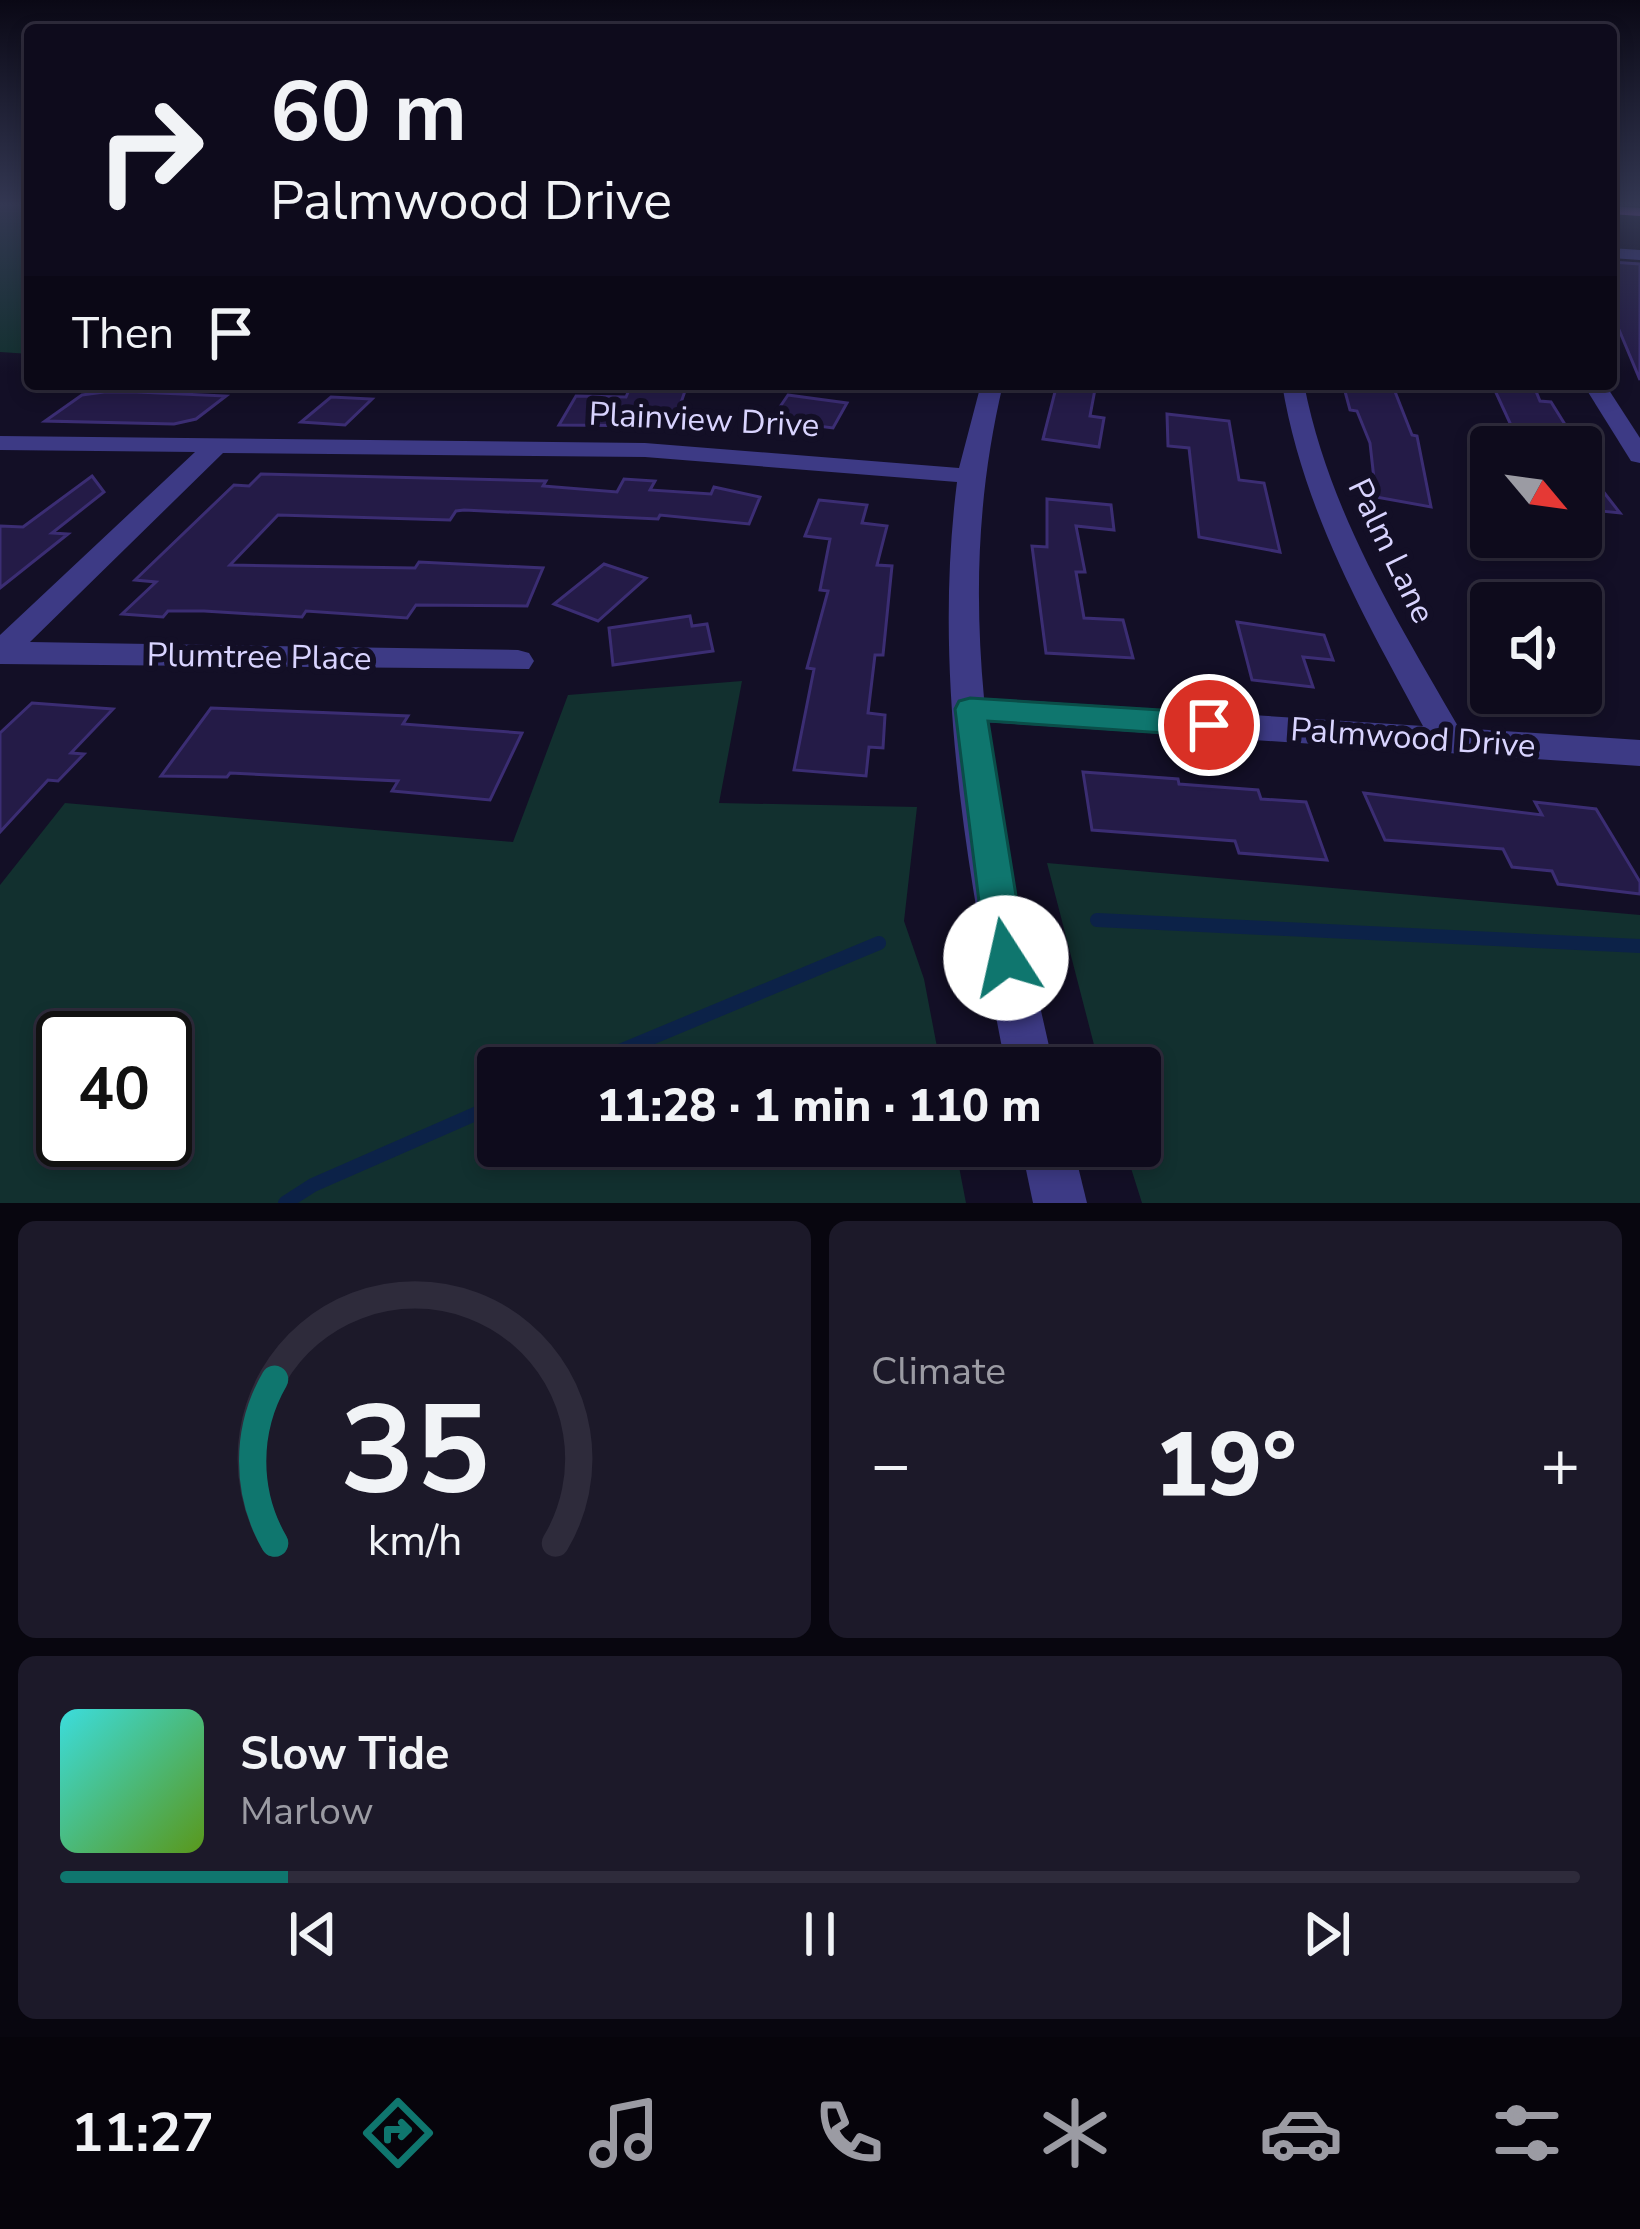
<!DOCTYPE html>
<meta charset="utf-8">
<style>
body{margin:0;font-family:"Nunito Sans",sans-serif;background:#1c1929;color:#f1f3f6;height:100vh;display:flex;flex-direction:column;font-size:45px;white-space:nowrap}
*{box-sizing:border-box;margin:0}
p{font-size:39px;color:#9b9ba3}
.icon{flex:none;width:66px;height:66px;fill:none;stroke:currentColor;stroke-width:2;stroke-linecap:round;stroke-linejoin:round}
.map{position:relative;height:1203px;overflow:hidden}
.sheet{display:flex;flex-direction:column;gap:18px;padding:18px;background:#08060f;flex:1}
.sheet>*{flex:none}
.guide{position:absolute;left:24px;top:24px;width:1593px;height:366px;border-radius:12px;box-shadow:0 6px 18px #0003,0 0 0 3px #2e2b3b;background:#0e0b1c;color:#f1f3f6;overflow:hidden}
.needle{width:78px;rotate:119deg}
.fabs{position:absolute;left:1470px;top:426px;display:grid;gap:24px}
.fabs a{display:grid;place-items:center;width:132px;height:132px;border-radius:12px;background:#0e0b1c;box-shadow:0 6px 18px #0003,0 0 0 3px #2e2b3b;font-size:60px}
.speed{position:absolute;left:36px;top:1011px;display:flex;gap:24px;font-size:60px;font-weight:700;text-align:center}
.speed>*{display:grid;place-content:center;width:156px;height:156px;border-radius:50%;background:#0e0b1c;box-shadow:0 6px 18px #0003,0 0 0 3px #2e2b3b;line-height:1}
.speed .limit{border:6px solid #111;border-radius:18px;background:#fff;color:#111}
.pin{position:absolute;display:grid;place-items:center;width:102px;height:102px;color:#fff;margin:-51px;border:6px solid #fff;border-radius:50%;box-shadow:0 3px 12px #0007}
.me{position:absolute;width:132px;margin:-66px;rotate:350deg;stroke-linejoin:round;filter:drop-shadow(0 0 9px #0008)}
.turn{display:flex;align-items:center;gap:42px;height:252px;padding:0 48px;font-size:54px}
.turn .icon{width:156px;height:156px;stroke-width:2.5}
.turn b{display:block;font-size:84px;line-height:102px}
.then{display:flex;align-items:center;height:114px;padding:0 48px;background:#0003;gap:24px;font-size:45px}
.big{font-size:90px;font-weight:800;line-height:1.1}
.sheet .card{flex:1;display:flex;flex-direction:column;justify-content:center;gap:18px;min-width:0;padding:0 42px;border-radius:18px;background:#1c1929}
.sheet .dial{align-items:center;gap:0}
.dial svg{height:312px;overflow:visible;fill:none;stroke:#2e2b3b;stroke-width:7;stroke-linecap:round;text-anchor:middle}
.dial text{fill:#f1f3f6;stroke:none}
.song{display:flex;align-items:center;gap:36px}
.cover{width:144px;height:144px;border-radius:18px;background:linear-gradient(135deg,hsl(180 70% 55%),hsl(90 70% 35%))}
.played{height:12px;border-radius:6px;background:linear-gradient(90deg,#0f766e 15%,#2e2b3b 15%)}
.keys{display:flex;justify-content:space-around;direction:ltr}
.heat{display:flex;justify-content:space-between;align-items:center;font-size:66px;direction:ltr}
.sheet .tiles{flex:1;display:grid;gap:18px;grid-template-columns:1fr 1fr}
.card:last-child{grid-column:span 2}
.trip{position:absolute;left:477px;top:1047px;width:684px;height:120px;border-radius:12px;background:#0e0b1c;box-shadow:0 6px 18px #0003,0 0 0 3px #2e2b3b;font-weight:800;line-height:120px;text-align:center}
.tabs{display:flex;height:192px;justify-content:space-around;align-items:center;background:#06040b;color:#9b9ba3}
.tabs .icon{width:84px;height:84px}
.tabs .current{color:#0f766e}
.tabs b{font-size:54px;color:#f1f3f6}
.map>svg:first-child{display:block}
.green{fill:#12302f;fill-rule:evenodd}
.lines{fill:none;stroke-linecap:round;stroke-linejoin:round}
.stream{stroke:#0c2248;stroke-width:14}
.building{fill:#241b47;stroke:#3b2d73;stroke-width:3}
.minor{fill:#3d3a85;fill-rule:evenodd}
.major{fill:#c25bff;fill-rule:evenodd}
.route{fill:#0f766e;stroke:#0a4d48;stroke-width:3}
.labels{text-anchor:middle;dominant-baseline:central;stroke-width:12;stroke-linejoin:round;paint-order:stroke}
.street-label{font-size:33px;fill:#d9d4ff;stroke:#130f26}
</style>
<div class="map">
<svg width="1640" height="1203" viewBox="0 0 1640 1203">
<rect width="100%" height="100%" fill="#130f26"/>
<g class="green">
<path d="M 0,205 L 30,205 L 30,354 L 0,352 Z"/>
<path d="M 742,681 L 719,803 L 917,807 L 904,921 L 924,979 L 941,1068 L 498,1068 L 498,1146 L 955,1146 L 966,1203 L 0,1203 L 0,885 L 65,803 L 513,842 L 568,695 ZM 165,1038 L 165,1140 L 63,1140 L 63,1038 Z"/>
<path d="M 1047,863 L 1640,915 L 1640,1203 L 1142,1203 L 1124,1146 L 1140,1146 L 1140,1068 L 1100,1068 Z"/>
</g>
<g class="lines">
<g class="stream">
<path d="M 1097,920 L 1640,946"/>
<path d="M 579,1068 L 879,943"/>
<path d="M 285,1203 L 313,1185 L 498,1104"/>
</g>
</g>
<g class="building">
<path d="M 1611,262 L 1640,264 L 1640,380 L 1617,325 L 1611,324 Z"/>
<path d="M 1057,384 L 1096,384 L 1090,416 L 1104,418 L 1099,447 L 1043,439 Z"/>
<path d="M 1343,384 L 1392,384 L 1412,435 L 1417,436 L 1431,507 L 1376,497 L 1370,443 L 1357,411 L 1350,410 Z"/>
<path d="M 1492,384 L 1533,384 L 1540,401 L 1551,402 L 1579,447 L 1521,447 Z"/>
<path d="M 629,390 L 685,391 L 673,426 L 559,425 L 576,396 L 626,397 Z"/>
<path d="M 104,392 L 137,392 L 226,396 L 196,419 L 174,424 L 45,421 L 82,395 Z"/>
<path d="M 788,395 L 847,403 L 833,428 L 771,420 Z"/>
<path d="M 331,397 L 372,399 L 345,425 L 301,422 Z"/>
<path d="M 1167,414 L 1229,421 L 1239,480 L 1264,483 L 1280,552 L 1199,537 L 1189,448 L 1168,446 Z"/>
<path d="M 1581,463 L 1620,513 L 1581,509 Z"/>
<path d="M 261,474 L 546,481 L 543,486 L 617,492 L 624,479 L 655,481 L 650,490 L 711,494 L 714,487 L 760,497 L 749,524 L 660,515 L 658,519 L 464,510 L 456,511 L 450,520 L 278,515 L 230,565 L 415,568 L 419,562 L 543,568 L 527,606 L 416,605 L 407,618 L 306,611 L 302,617 L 204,611 L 168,611 L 163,617 L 122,614 L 156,582 L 135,580 L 234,485 L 249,486 Z"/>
<path d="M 92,476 L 104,492 L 52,533 L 68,534 L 0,588 L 0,526 L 23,527 Z"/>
<path d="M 1047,499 L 1111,505 L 1114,530 L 1076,526 L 1085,572 L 1076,572 L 1084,618 L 1123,620 L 1133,658 L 1046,653 L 1032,546 L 1047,547 Z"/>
<path d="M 819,500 L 867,505 L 862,523 L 887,526 L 877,565 L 892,566 L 883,655 L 875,655 L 868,713 L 885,715 L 883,748 L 869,747 L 866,776 L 794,770 L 814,669 L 807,668 L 828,591 L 820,590 L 830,539 L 805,536 Z"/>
<path d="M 604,564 L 646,578 L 598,621 L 554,604 Z"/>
<path d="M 690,616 L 692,626 L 707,624 L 713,651 L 613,665 L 609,628 Z"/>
<path d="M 1237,622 L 1324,635 L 1333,660 L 1303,657 L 1313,687 L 1252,680 Z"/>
<path d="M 32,703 L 113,709 L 71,753 L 84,754 L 58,781 L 48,780 L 0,832 L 0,733 Z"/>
<path d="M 211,708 L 408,716 L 403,724 L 522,733 L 490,800 L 392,791 L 398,781 L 230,773 L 227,777 L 161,776 Z"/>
<path d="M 1083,772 L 1178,779 L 1179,784 L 1258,790 L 1261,799 L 1306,802 L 1327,860 L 1239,853 L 1235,841 L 1092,830 Z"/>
<path d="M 1364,793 L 1542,815 L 1535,802 L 1596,809 L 1640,882 L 1640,894 L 1558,884 L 1552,871 L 1512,867 L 1503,849 L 1385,840 Z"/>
</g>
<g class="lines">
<g class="minor">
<path d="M 1611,248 L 1640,250 L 1640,260 L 1611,258 Z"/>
<path d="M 981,384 L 1003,384 C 978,490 974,590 984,698 L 1423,726 C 1363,615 1303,510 1282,384 L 1304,384 C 1329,511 1395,617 1459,728 L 1640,740 L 1640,766 L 986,722 L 1017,905 L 1054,1068 L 1006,1068 C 968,875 932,680 957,482 L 645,457 L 223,453 L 30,642 L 518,650 L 529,653 L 534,661 L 529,669 L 0,664 L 0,635 L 195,452 L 0,450 L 0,436 L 645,443 L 959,468 Z"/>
<path d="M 1583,384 L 1605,384 L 1640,438 L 1640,463 L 1631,461 Z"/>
<path d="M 1021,1146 L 1073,1146 L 1087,1203 L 1033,1203 Z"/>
</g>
<path class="major" d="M 1611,206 L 1640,208 L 1640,216 L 1611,214 Z"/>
</g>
<linearGradient id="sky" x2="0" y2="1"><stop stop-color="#0a0815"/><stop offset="0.55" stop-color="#333752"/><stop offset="1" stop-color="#333752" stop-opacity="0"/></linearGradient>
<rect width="1640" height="373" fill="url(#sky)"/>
<path class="route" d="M 970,698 L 1209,713 L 1221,717 L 1225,725 L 1221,733 L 1209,736 L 988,721 L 1026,958 L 1020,971 L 1006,977 L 991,971 L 986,958 L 955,709 L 959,701 Z"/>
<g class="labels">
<g class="street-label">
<text transform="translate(704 420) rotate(3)">Plainview Drive</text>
<text transform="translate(1391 551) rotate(64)">Palm Lane</text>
<text transform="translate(259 657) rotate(1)">Plumtree Place</text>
<text transform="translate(1413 738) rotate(4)">Palmwood Drive</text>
</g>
</g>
</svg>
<div class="fabs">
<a><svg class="needle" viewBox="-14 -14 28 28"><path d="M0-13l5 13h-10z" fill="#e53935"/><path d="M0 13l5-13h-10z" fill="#9b9ba3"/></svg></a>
<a><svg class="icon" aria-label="sound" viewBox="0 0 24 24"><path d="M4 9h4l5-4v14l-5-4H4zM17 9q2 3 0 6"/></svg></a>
</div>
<div class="speed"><div class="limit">40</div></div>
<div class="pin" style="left:1209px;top:725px;background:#d93025"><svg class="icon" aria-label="arrive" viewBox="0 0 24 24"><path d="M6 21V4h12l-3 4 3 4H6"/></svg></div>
<svg class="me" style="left:1006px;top:958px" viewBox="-20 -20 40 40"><circle r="19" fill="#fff"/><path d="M0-13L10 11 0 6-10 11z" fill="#0f766e"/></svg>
<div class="trip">11:28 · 1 min · 110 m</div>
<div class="guide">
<div class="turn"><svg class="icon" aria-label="right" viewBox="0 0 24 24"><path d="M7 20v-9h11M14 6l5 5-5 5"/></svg><div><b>60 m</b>Palmwood Drive</div></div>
<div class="then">Then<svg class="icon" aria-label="arrive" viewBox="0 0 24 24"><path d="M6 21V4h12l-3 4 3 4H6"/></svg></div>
</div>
</div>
<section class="sheet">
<div class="tiles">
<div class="card dial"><svg viewBox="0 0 100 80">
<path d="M14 69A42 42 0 1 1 86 69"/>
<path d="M14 69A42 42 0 0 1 14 27" stroke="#0f766e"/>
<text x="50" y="56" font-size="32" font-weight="700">35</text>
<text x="50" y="72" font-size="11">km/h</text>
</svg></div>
<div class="card"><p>Climate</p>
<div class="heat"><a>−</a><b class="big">19°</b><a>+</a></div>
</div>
<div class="card">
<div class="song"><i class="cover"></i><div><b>Slow Tide</b><p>Marlow</p></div></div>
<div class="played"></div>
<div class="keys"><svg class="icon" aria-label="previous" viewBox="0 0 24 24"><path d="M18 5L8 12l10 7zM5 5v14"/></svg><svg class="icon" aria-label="pause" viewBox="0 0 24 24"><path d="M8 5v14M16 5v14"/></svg><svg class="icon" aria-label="next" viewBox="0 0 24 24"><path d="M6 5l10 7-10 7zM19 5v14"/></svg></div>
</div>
</div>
</section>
<nav class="tabs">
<b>11:27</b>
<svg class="icon current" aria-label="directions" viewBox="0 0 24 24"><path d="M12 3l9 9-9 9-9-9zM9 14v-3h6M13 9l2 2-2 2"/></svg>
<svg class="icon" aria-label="music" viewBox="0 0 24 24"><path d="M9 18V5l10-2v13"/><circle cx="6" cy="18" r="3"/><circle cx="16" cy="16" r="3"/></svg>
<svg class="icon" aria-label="phone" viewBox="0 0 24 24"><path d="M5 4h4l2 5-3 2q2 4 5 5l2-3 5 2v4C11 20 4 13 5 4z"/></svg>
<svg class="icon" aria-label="climate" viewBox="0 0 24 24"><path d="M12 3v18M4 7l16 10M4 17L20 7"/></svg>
<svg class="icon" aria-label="car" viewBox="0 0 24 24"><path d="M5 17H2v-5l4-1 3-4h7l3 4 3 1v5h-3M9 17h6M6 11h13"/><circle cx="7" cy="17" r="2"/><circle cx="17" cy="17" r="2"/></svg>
<svg class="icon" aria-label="filters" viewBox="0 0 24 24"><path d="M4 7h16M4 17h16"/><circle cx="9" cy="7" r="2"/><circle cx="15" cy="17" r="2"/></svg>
</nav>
